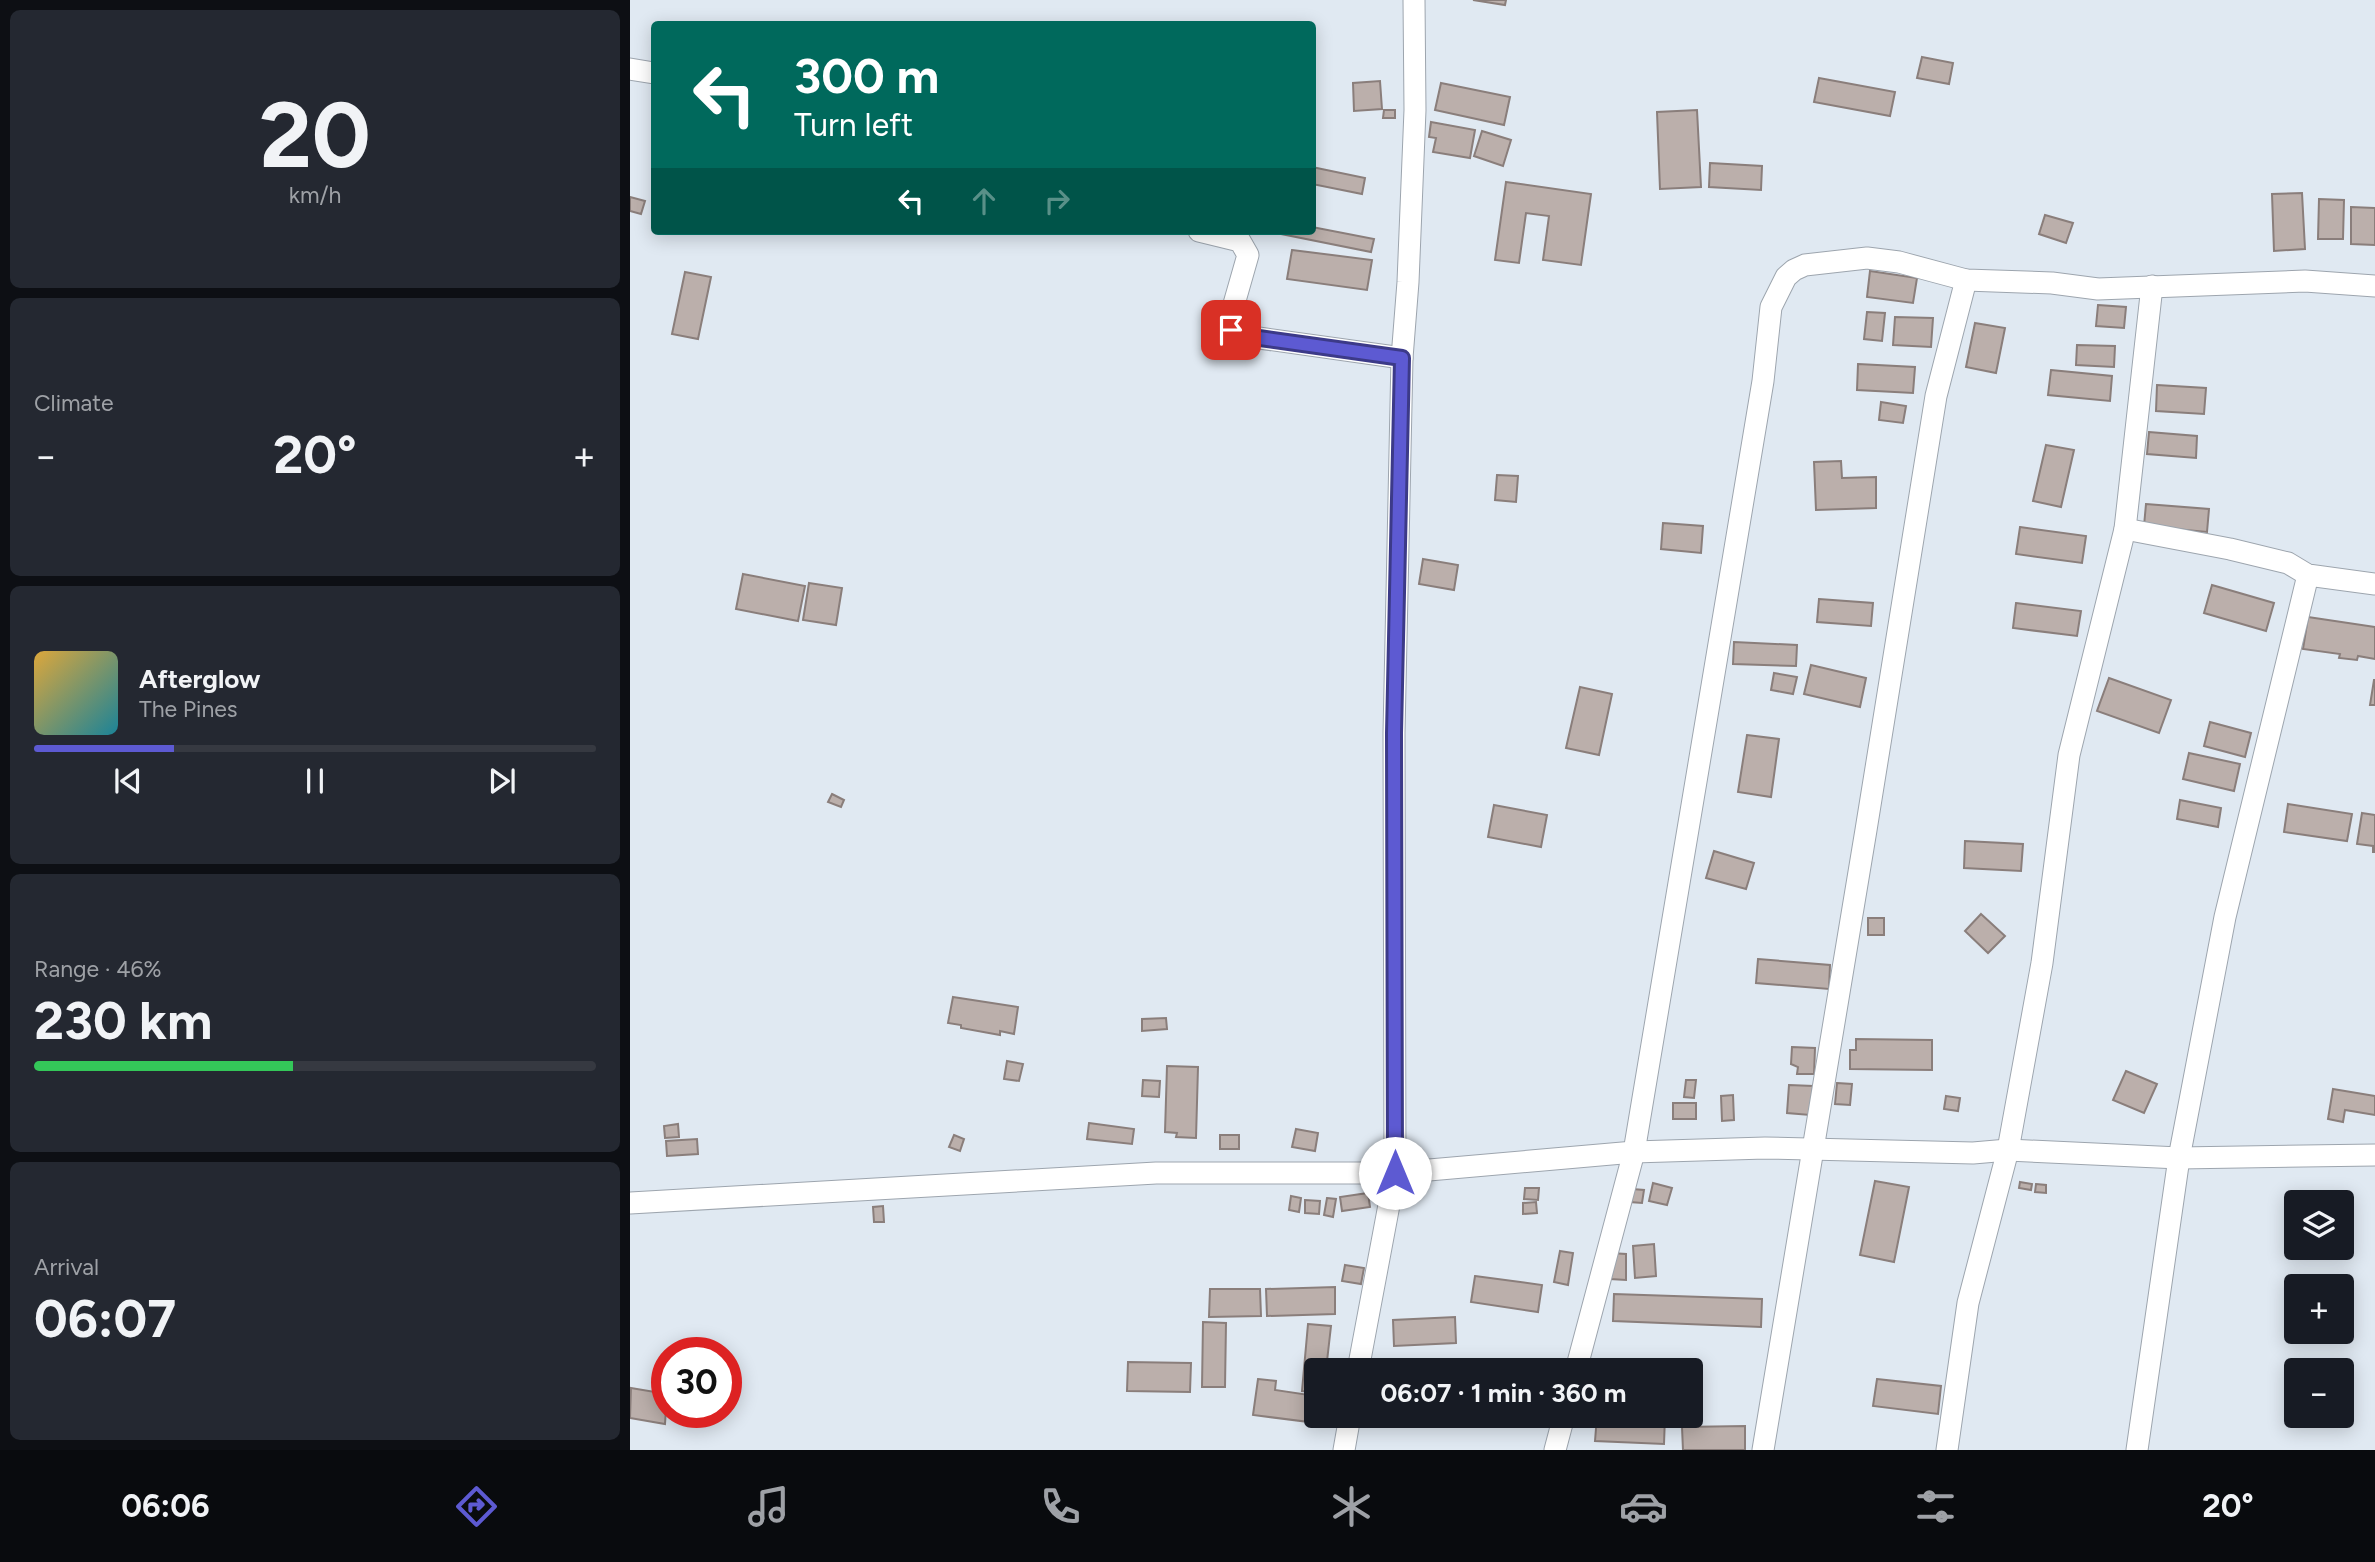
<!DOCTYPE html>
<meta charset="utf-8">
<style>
body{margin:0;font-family:Figtree,sans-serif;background:#242831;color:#f1f3f6;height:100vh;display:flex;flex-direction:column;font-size:26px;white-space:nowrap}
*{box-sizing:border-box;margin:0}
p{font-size:23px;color:#9ea1a6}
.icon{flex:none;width:38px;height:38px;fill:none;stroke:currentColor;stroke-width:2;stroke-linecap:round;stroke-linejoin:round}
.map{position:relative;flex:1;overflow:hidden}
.drawer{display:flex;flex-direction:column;gap:10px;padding:10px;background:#0d0f14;width:630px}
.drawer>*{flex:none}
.top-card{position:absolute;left:21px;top:21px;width:665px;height:214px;border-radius:7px;box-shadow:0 4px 18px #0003;background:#00695c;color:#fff;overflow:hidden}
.buttons{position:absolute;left:1654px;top:1190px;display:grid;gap:14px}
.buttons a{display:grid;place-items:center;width:70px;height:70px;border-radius:7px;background:#171b24;box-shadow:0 4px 18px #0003;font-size:35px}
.speed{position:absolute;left:21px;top:1337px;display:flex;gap:14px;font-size:35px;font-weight:700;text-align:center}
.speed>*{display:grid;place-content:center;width:91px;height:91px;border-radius:50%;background:#171b24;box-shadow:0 4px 18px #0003;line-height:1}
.speed .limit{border:10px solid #d22;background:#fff;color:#111}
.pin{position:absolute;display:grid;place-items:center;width:60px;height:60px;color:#fff;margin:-30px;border-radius:14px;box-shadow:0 4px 10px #0006}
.me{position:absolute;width:77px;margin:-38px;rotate:0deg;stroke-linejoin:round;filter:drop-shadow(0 0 5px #0008)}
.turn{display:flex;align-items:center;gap:24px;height:147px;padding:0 28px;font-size:32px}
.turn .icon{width:91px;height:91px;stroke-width:2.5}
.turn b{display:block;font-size:49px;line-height:60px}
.lanes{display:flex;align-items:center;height:66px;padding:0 28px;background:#0003;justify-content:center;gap:35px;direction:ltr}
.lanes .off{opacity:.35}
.big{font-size:52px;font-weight:700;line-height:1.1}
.drawer .card{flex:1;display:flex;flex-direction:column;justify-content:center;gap:10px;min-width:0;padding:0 24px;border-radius:10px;background:#242831}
.drawer .dial{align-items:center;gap:0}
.dial b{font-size:91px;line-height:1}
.song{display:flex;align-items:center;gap:21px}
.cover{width:84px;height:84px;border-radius:10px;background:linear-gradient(135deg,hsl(40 70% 55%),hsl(190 70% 35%))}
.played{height:7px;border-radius:4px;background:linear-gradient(90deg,#5d5ad2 25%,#363941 25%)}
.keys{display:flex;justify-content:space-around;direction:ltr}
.heat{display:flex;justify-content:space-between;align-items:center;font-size:38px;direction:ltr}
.charge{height:10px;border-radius:5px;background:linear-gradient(90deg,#34c759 46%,#363941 0)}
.trip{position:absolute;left:674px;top:1358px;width:399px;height:70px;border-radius:7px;background:#171b24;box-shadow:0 4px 18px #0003;font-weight:700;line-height:70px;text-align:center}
.tabs{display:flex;height:112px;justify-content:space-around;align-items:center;background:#090b0e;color:#9ea1a6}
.tabs .icon{width:49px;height:49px}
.tabs .current{color:#5d5ad2}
.tabs b{font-size:32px;color:#f1f3f6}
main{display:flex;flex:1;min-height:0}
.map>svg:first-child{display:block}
.building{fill:#bbafab;stroke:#8a7e7b;stroke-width:2}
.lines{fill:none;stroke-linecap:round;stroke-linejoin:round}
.minor-casing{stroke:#9da5ae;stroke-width:23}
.minor{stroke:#fff;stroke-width:21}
.route-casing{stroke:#3c3a88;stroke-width:18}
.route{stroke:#5d5ad2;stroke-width:12}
</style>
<main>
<section class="drawer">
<div class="card dial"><b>20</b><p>km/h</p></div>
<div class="card"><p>Climate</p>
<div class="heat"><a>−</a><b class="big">20°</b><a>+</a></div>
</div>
<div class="card">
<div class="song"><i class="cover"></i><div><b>Afterglow</b><p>The Pines</p></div></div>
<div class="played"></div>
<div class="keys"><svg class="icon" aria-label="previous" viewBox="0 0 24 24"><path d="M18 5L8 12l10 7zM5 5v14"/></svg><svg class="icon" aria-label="pause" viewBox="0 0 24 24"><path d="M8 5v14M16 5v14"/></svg><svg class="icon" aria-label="next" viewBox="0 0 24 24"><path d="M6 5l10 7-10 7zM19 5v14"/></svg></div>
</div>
<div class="card"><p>Range · 46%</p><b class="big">230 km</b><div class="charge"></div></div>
<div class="card"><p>Arrival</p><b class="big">06:07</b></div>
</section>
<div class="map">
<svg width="1745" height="1450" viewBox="0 0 1745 1450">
<rect width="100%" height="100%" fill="#e0e9f2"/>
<g class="building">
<path d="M 843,0 L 876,0 L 875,5 Z"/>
<path d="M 1292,57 L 1323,63 L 1319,84 L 1287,78 Z"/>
<path d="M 1189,78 L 1265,92 L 1260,116 L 1184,102 Z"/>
<path d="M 750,81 L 752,109 L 724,111 L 723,83 Z"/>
<path d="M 811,83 L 880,97 L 874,125 L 805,110 Z"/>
<path d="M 754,110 L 765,110 L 765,118 L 753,118 Z"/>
<path d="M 1067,110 L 1071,187 L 1030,189 L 1027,112 Z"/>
<path d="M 801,122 L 845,130 L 840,158 L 803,152 L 806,138 L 799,137 Z"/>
<path d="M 852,131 L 881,140 L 873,166 L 844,156 Z"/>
<path d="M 1080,163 L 1132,166 L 1131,190 L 1079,187 Z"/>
<path d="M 682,167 L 735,178 L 732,194 L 682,184 Z"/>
<path d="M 876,182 L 961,194 L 951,265 L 913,260 L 919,216 L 896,213 L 889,263 L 865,260 Z"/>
<path d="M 1672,193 L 1675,249 L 1644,251 L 1642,194 Z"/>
<path d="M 0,197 L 15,201 L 11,214 L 0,211 Z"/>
<path d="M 1689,199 L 1714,200 L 1713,239 L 1688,239 Z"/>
<path d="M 1721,207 L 1745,208 L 1745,245 L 1721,244 Z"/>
<path d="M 1415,215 L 1443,223 L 1436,243 L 1409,234 Z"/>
<path d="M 682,227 L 744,239 L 741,252 L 646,233 L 647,231 L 682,231 Z"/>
<path d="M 662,250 L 742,260 L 737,290 L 657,279 Z"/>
<path d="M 1240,271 L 1287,278 L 1283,303 L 1237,297 Z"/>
<path d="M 55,272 L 81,277 L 68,339 L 42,334 Z"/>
<path d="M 1468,305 L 1496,307 L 1494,328 L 1466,326 Z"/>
<path d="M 1237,312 L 1255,313 L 1252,341 L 1234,339 Z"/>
<path d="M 1265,317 L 1303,318 L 1301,347 L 1263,345 Z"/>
<path d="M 1345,323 L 1375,328 L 1366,373 L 1336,367 Z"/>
<path d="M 1447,345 L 1485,346 L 1484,367 L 1446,365 Z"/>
<path d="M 1228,364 L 1285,367 L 1283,393 L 1227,390 Z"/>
<path d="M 1421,370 L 1482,376 L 1480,401 L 1418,395 Z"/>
<path d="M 1527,385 L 1576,388 L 1574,414 L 1526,411 Z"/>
<path d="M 1251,402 L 1276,406 L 1273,423 L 1249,420 Z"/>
<path d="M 1519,432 L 1567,436 L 1566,458 L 1517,454 Z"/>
<path d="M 1416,445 L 1444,450 L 1431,507 L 1403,501 Z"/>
<path d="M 1211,461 L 1212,478 L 1246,477 L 1246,508 L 1186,510 L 1184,462 Z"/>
<path d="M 867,475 L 888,476 L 886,502 L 865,500 Z"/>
<path d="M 1516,504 L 1579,509 L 1577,532 L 1514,526 Z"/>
<path d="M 1033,523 L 1073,526 L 1071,553 L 1031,549 Z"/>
<path d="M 1390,527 L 1456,536 L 1452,563 L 1386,554 Z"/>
<path d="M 793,559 L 828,565 L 824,590 L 789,584 Z"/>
<path d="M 113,574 L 175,586 L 168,621 L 106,609 Z"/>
<path d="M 179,583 L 212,588 L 206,625 L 173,620 Z"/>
<path d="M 1582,585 L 1644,603 L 1636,631 L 1574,613 Z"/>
<path d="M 1189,599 L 1243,603 L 1241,626 L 1187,622 Z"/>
<path d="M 1386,603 L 1451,611 L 1447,636 L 1383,628 Z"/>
<path d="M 1678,617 L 1745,627 L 1745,659 L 1728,656 L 1727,660 L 1709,658 L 1710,654 L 1673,649 Z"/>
<path d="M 1104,642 L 1167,645 L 1166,666 L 1103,664 Z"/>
<path d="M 1181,665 L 1236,678 L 1230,707 L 1174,694 Z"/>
<path d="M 1144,673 L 1167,677 L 1163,694 L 1141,690 Z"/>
<path d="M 1479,678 L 1541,700 L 1529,733 L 1467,711 Z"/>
<path d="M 1744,680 L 1745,680 L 1745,705 L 1740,705 Z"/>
<path d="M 950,687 L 982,694 L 969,755 L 936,748 Z"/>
<path d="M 1580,722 L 1621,733 L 1615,757 L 1574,746 Z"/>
<path d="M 1117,735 L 1149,739 L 1141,797 L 1108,792 Z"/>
<path d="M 1559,753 L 1610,764 L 1604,791 L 1553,779 Z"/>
<path d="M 202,794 L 214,800 L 211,807 L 198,802 Z"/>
<path d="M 1550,800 L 1591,808 L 1588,827 L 1547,819 Z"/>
<path d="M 1658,804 L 1722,814 L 1717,841 L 1654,832 Z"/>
<path d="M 864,805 L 917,815 L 911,847 L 858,837 Z"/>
<path d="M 1732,813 L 1745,815 L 1745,852 L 1743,852 L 1743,846 L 1727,844 Z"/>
<path d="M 1335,841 L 1393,844 L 1391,871 L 1334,868 Z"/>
<path d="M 1084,851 L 1124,863 L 1116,889 L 1076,878 Z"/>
<path d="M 1351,914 L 1375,936 L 1358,953 L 1335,931 Z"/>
<rect x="1238" y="918" width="16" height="17"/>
<path d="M 1128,959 L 1200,965 L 1199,989 L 1126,983 Z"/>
<path d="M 323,997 L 388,1007 L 384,1034 L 370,1031 L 370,1035 L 331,1028 L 331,1025 L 318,1023 Z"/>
<path d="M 536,1018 L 537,1029 L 512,1031 L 512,1019 Z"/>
<path d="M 1226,1039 L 1302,1040 L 1302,1070 L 1220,1069 L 1220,1050 L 1226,1050 Z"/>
<path d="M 1162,1047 L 1185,1048 L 1184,1074 L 1167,1074 L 1168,1067 L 1161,1064 Z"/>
<path d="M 377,1061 L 393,1064 L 389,1081 L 374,1079 Z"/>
<path d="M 537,1066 L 568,1067 L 566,1138 L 546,1137 L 547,1133 L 535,1132 Z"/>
<path d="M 1496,1071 L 1527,1084 L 1514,1113 L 1483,1100 Z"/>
<path d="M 513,1080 L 530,1081 L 529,1097 L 512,1096 Z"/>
<path d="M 1056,1080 L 1066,1080 L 1064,1098 L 1054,1097 Z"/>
<path d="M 1207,1083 L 1222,1084 L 1220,1105 L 1205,1104 Z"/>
<path d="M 1159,1085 L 1183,1086 L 1180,1115 L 1157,1113 Z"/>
<path d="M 1703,1089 L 1745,1096 L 1745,1115 L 1715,1110 L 1713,1122 L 1698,1119 Z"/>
<path d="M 1103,1095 L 1104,1120 L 1092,1121 L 1091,1096 Z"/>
<path d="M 1316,1096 L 1330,1098 L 1328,1111 L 1314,1109 Z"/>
<rect x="1043" y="1103" width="23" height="16"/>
<path d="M 459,1123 L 504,1129 L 502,1144 L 457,1139 Z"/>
<path d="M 48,1124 L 49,1137 L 35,1138 L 34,1126 Z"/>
<path d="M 666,1129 L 688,1133 L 685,1151 L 662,1147 Z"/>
<path d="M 324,1135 L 334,1139 L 330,1151 L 319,1147 Z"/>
<rect x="590" y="1135" width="19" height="14"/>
<path d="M 67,1139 L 68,1154 L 37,1156 L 36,1141 Z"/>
<path d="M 1245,1181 L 1279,1187 L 1264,1262 L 1230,1255 Z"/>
<path d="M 1390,1182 L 1402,1184 L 1401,1190 L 1389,1188 Z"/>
<path d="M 1023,1183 L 1042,1188 L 1037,1205 L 1019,1201 Z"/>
<path d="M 1406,1184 L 1416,1185 L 1416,1193 L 1405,1192 Z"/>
<path d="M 895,1188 L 909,1188 L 908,1200 L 894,1199 Z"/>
<path d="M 1002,1189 L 1014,1190 L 1012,1203 L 1000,1202 Z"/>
<path d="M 738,1193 L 740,1207 L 712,1211 L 710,1197 Z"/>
<path d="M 661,1196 L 671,1198 L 669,1212 L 659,1210 Z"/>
<path d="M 697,1198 L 706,1199 L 703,1217 L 694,1215 Z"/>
<path d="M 675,1200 L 690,1201 L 689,1214 L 675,1213 Z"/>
<path d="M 906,1202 L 907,1213 L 893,1214 L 893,1203 Z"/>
<path d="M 253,1206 L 254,1222 L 244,1222 L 243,1207 Z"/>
<path d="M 1024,1244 L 1026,1276 L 1005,1278 L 1003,1246 Z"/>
<path d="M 930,1251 L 943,1253 L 938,1285 L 924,1282 Z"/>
<path d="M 980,1253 L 996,1254 L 996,1280 L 980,1279 Z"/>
<path d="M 715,1265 L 734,1268 L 731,1284 L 712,1281 Z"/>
<path d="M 845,1276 L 912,1285 L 908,1312 L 841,1302 Z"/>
<path d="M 705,1287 L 705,1314 L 637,1316 L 636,1289 Z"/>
<path d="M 580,1289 L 630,1289 L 631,1316 L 579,1317 Z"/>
<path d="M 984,1294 L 1132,1299 L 1131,1327 L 983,1321 Z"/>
<path d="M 825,1317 L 826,1343 L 764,1346 L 763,1320 Z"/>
<path d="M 573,1322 L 596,1323 L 595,1387 L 572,1387 Z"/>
<path d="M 678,1324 L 701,1326 L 696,1370 L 686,1370 L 686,1392 L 672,1391 Z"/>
<path d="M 498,1362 L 561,1363 L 560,1392 L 497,1391 Z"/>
<path d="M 839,1362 L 876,1370 L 837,1370 Z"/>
<path d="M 628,1379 L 646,1381 L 645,1390 L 686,1396 L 687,1423 L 623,1415 Z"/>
<path d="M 1247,1379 L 1311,1386 L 1308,1414 L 1243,1406 Z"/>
<path d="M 1,1388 L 37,1394 L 35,1424 L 0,1418 Z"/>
<path d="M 967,1416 L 1035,1416 L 1034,1444 L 965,1441 Z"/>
<path d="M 1115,1426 L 1115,1450 L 1053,1450 L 1052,1427 Z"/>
</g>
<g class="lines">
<g class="minor-casing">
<g id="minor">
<path d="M 0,69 L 24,73"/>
<path d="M 569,231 L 610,241 L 618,255 L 600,318 L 599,327 L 608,335 L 772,358"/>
<path d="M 1495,529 L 1600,549 L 1658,563 L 1678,575 L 1745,584"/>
<path d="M 0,1203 L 526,1173 L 765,1173 L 1004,1152 L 1135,1148 L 1343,1153 L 1378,1150 L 1549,1158 L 1745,1155"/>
<path d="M 728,1370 L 765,1173 L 764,733 L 772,358 L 778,282 L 785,110 L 784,0"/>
<path d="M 946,1370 L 1004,1152 L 1133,381 L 1141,307 L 1156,277 L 1164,270 L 1175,265 L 1237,258 L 1269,262 L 1336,280 L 1422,283 L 1468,289 L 1675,281 L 1745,286"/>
<path d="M 714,1450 L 720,1416"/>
<path d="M 925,1450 L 934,1416"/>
<path d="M 1133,1450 L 1236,830 L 1306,396 L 1336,280"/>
<path d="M 1317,1450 L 1338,1303 L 1378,1150 L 1412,963 L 1439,755 L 1495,529 L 1522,286"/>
<path d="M 1507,1450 L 1549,1158 L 1595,917 L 1678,575"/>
</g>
</g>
<use href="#minor" class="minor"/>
</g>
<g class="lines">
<g class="route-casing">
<path id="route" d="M 601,330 L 608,335 L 772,358 L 764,733 L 765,1173"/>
</g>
<use href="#route" class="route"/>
</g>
</svg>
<div class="buttons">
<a><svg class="icon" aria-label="layers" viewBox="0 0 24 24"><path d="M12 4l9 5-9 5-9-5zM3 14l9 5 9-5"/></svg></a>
<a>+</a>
<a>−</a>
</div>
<div class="speed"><div class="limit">30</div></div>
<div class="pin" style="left:601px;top:330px;background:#d93025"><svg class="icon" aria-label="arrive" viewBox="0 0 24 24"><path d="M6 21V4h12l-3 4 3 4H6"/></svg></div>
<svg class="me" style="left:765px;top:1173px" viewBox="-20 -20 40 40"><circle r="19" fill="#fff"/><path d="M0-13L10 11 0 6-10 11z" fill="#5d5ad2"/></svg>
<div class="trip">06:07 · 1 min · 360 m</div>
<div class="top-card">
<div class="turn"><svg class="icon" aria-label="left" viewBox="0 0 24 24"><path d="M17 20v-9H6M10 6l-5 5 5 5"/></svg><div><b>300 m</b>Turn left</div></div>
<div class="lanes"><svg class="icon" aria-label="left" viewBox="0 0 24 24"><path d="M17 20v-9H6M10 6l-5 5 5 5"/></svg><svg class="icon off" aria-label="ahead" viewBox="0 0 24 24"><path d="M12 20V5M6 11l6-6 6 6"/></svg><svg class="icon off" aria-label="right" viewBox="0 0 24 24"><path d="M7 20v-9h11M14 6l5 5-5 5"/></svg></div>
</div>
</div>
</main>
<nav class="tabs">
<b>06:06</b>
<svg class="icon current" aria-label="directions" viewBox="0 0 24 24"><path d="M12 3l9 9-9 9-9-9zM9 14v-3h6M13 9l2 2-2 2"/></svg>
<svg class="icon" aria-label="music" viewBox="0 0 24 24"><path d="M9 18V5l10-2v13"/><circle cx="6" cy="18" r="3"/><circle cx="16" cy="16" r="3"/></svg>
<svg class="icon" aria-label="phone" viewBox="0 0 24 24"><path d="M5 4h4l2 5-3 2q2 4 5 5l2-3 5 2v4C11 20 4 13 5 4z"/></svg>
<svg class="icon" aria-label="climate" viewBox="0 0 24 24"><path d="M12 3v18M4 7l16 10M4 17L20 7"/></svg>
<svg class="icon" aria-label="car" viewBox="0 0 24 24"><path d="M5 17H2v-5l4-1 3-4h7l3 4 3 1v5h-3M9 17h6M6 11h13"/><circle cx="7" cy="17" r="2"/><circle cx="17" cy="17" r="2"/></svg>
<svg class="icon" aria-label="filters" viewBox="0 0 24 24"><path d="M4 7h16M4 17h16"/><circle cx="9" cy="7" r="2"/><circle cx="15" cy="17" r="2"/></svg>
<b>20°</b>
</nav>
